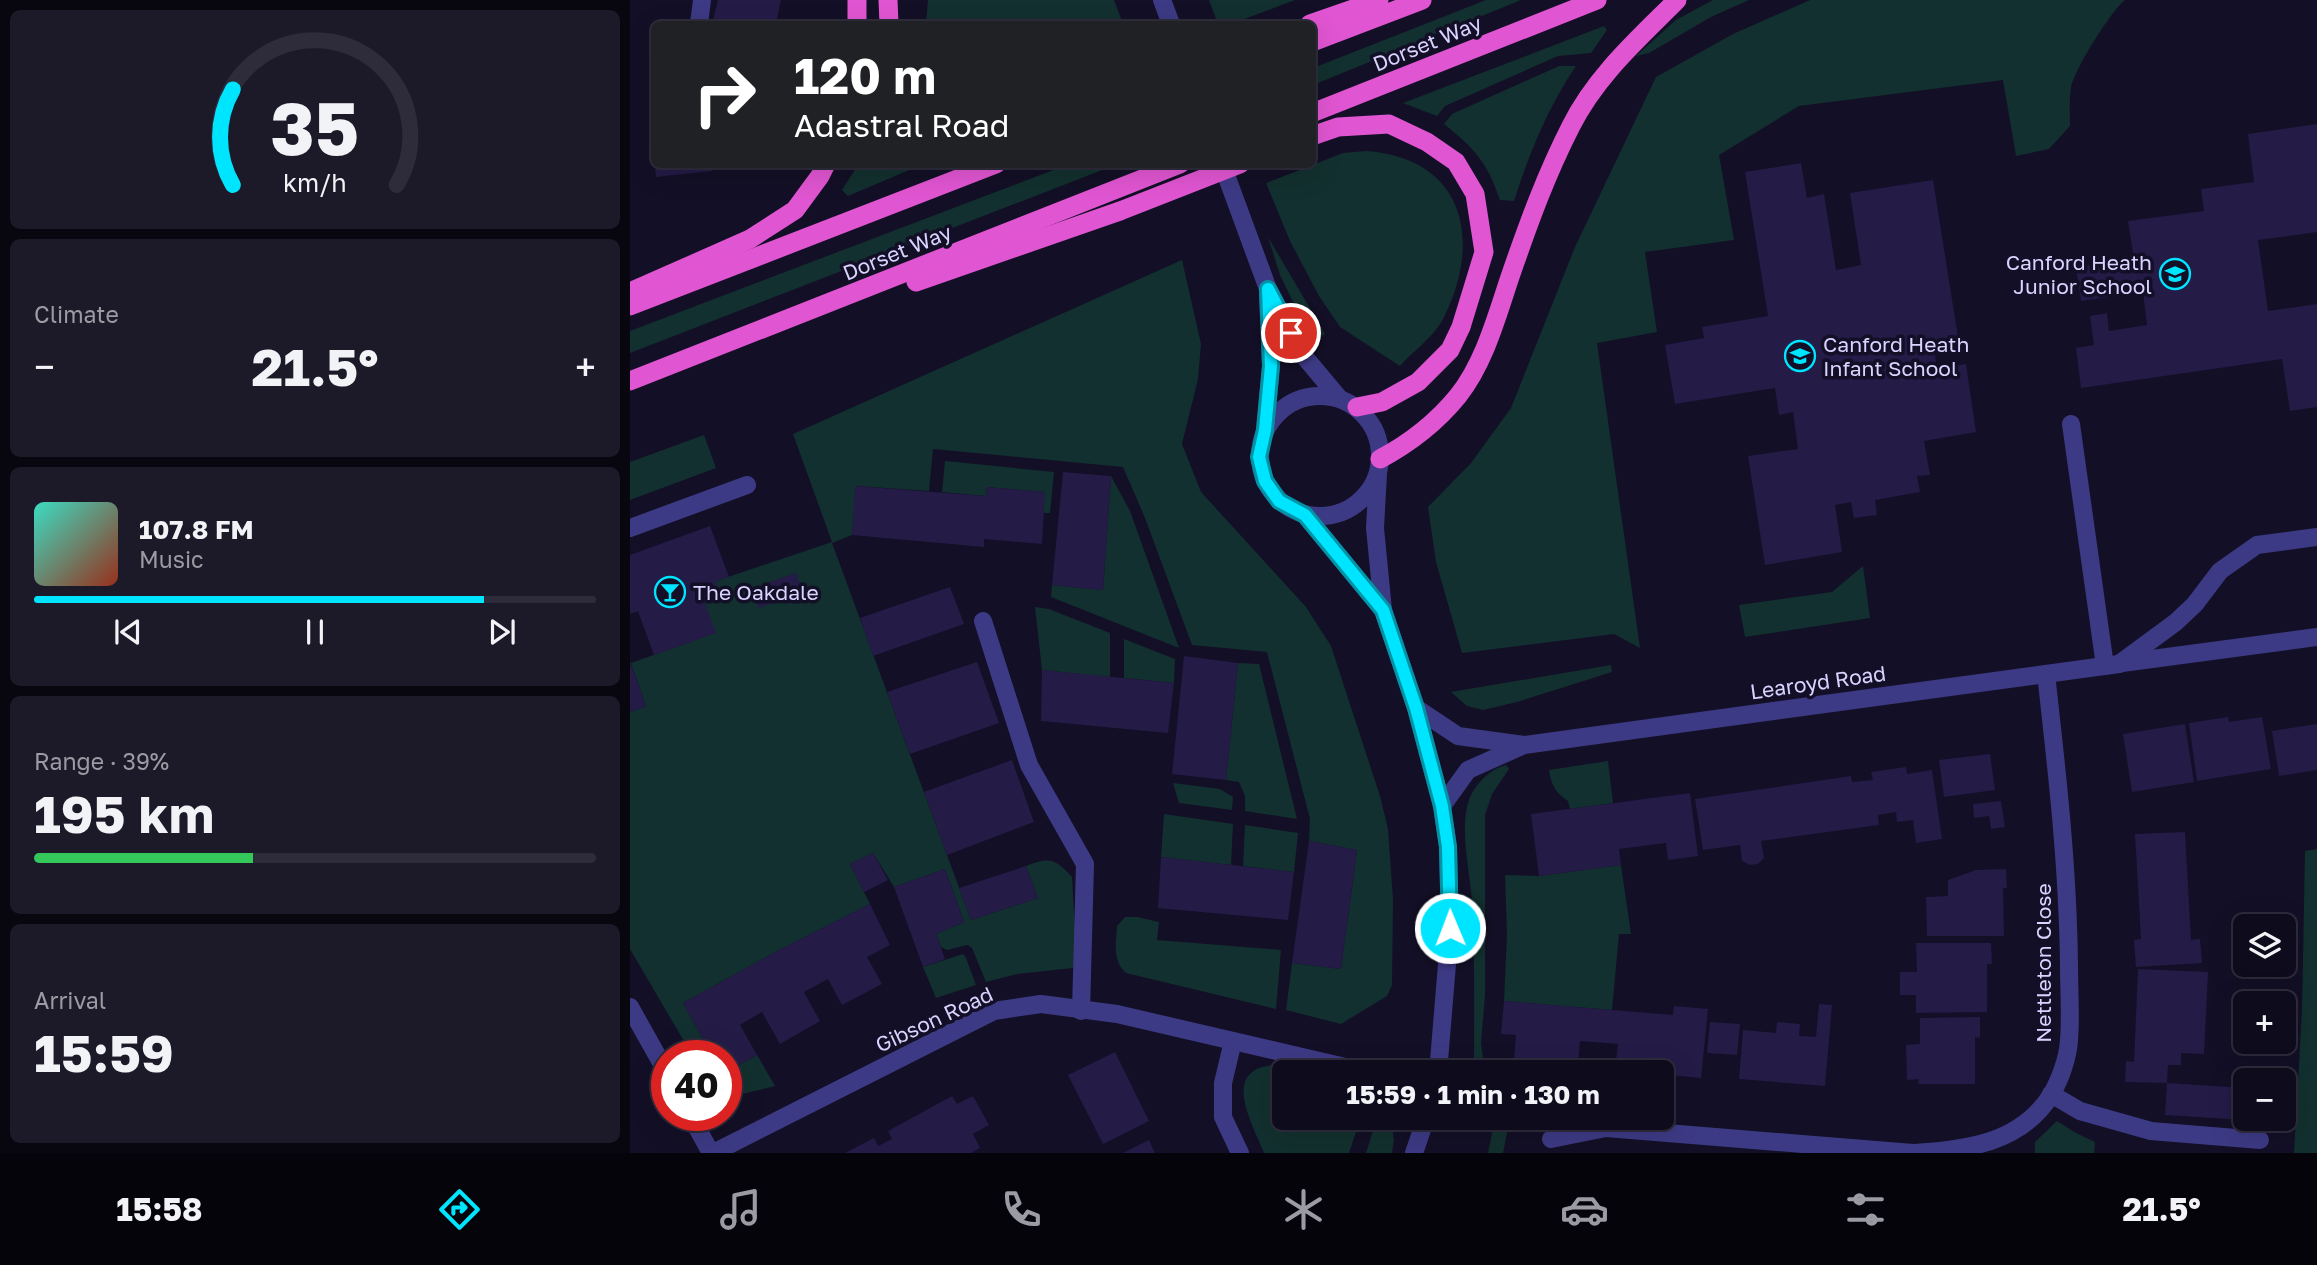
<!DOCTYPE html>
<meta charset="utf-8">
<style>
body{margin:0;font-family:"Golos Text",sans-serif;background:#1c1929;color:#f1f3f6;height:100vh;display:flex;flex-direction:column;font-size:26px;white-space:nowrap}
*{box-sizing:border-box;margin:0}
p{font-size:23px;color:#9b9ba3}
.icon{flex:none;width:38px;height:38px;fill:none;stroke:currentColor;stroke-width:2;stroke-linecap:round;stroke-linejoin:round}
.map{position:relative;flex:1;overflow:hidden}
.side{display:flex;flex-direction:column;gap:10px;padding:10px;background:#08060f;width:630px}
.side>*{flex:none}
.guide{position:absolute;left:21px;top:21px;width:665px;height:147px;border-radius:10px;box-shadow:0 7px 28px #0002,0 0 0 2px #2e2b3b;background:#202124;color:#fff;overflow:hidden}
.tools{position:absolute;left:1603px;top:914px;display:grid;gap:14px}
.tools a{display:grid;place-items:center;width:63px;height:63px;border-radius:10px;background:#0e0b1c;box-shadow:0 7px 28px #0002,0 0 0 2px #2e2b3b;font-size:35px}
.speed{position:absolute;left:21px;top:1040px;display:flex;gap:14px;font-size:35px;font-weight:700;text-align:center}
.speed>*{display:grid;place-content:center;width:91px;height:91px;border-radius:50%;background:#0e0b1c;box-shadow:0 7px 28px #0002,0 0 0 2px #2e2b3b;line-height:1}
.speed .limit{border:10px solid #d22;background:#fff;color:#111}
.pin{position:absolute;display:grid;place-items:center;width:60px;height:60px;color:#fff;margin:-30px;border:4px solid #fff;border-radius:50%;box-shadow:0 2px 7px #0007}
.me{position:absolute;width:77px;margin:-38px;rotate:359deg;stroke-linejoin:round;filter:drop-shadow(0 0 5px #0008)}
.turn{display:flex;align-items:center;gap:24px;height:147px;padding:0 28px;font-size:32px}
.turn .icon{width:91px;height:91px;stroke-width:2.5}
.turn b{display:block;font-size:49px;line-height:60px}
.big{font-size:52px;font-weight:700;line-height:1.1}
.side .widget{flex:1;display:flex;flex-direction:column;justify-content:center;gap:10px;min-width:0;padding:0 24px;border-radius:10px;background:#1c1929}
.side .dial{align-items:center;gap:0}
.dial svg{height:182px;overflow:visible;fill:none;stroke:#2e2b3b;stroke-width:7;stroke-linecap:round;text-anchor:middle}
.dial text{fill:#f1f3f6;stroke:none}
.song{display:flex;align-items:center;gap:21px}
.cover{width:84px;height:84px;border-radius:10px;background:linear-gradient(135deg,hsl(170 70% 55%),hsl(10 70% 35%))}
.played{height:7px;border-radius:4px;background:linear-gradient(90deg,#00e5ff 80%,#2e2b3b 80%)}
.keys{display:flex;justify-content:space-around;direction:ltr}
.heat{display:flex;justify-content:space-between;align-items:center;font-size:38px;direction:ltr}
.charge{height:10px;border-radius:5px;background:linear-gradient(90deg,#34c759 39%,#2e2b3b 0)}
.trip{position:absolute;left:642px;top:1060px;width:402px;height:70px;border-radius:10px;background:#0e0b1c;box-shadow:0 7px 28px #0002,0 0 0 2px #2e2b3b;font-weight:700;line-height:70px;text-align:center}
.menu{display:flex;height:112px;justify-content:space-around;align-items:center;background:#06040b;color:#9b9ba3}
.menu .icon{width:49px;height:49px}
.menu .selected{color:#00e5ff}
.menu b{font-size:32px;color:#f1f3f6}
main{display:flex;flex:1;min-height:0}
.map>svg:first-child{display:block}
.green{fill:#12302f}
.building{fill:#241b47}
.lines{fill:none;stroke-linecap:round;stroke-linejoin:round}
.service{stroke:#3d3a85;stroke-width:18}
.minor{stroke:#3d3a85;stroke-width:18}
.tertiary{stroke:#3d3a85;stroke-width:18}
.trunk{stroke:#e055d1;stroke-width:19}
.trunk-bridge{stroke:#e055d1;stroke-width:19}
.route-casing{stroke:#0095a6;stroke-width:18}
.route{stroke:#00e5ff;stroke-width:12}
.labels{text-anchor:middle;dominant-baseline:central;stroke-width:7;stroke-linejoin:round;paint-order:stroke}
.street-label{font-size:21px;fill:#d9d4ff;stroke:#130f26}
.poi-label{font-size:21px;fill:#d9d4ff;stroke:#130f26;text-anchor:start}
</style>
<main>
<section class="side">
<div class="widget dial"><svg viewBox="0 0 100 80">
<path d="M14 69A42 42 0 1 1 86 69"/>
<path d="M14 69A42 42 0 0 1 14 27" stroke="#00e5ff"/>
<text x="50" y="56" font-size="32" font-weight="700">35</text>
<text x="50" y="72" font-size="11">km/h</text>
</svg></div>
<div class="widget"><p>Climate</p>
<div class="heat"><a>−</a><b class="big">21.5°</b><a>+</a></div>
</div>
<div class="widget">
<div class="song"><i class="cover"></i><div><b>107.8 FM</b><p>Music</p></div></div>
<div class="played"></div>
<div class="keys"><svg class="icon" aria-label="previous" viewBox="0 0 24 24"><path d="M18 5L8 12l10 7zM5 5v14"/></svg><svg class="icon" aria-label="pause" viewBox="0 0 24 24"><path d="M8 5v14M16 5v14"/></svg><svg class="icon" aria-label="next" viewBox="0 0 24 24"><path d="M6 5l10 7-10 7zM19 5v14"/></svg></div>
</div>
<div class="widget"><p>Range · 39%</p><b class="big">195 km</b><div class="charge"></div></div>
<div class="widget"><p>Arrival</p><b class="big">15:59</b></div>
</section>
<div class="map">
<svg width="1687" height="1153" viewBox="0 0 1687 1153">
<rect width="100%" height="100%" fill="#130f26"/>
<g class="green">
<path d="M 298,0 L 484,0 L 493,24 L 296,24 Z"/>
<path d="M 579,0 L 665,0 L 601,24 L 588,24 Z"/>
<path d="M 856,0 L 891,0 L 683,85 L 683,68 Z"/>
<path d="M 1083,0 L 1119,0 L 1081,17 L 1019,53 L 1006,56 L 1046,20 Z"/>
<path d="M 1180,0 L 1495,0 C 1481,11 1444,70 1441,88 C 1439,100 1440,114 1440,126 L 1419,149 L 1386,156 L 1373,80 L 1169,106 L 1089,155 L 1104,240 L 1015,252 L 1027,332 L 967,343 L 1010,648 L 984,634 L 832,653 L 806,562 L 798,507 L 841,463 L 881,408 L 945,247 L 1026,77 L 1103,34 Z"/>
<path d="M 974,26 L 977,30 L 961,53 L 928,56 L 815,106 L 807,116 L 773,103 Z"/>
<path d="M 929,66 L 946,66 C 918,107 899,154 884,201 L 870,200 C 857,162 845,149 814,124 L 822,114 Z"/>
<path d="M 736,151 C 832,158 853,236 815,315 C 805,337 786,348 770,366 L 710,327 L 689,296 L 660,241 L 636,183 L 713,153 Z"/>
<path d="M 439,164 L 485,165 L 0,353 L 0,331 Z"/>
<path d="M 228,165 L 228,164 L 291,165 L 218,196 L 212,190 Z"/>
<path d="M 638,237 L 695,334 L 683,343 L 650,275 Z"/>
<path d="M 552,260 L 571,344 L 568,379 L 552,444 L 571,492 L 676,607 L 701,646 L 750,796 L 758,829 L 763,899 L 762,985 L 757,996 L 711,1024 L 656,1010 L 662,963 L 711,969 L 727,850 L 679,841 L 680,819 L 637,652 L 562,645 L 515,518 L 493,467 L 303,449 L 299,491 L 226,486 L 222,535 L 202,543 L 341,920 L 408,898 L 396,866 C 419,857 425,858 442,877 L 447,962 L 443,968 L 387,974 L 356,982 L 342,948 L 337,945 L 317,950 L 311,947 L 306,934 L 334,922 L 315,869 L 264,887 L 243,853 L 220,864 L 240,904 L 151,949 L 53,1003 L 82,1055 L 62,1055 L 0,949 L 0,712 L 16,706 L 1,663 L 85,633 L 72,595 L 86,581 L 202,542 L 163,434 Z"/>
<path d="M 74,435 L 86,468 L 0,500 L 0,462 Z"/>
<path d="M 315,461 L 424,472 L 420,513 L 414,513 L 414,492 L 357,487 L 356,496 L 312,492 Z"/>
<path d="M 481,476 L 500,511 L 549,648 L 421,597 L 422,585 L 473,590 Z"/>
<path d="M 1233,566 L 1240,618 L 1115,637 L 1109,605 L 1202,592 Z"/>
<path d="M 405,607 L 419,609 L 480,633 L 480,677 L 412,670 Z"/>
<path d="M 494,639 L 545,659 L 544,683 L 494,678 Z"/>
<path d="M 608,663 L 629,664 L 667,819 L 615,811 L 615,796 L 609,782 L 596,780 Z"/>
<path d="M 981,665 L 982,672 L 887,702 L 853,710 L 837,706 L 821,692 Z"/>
<path d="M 978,761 L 983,803 L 940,809 L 938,801 C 926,793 921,785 919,770 Z"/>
<path d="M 876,765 L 879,769 L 862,794 L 855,815 L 855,996 L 851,1043 L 855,1073 L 844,1073 C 844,1016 845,958 842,901 C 840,872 829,827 839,800 C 845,784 860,769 876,765 Z"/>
<path d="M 543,783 L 590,789 L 603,797 L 602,810 L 549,803 Z"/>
<path d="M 534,814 L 603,824 L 601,865 L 531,857 Z"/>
<path d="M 615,825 L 668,833 L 664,872 L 613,866 Z"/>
<path d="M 1687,849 L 1687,1153 L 1664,1153 L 1672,1010 L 1675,851 Z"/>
<path d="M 991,865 L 1001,934 L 989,934 L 982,1010 L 874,1001 L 877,934 L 875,875 L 909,876 Z"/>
<path d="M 495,917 L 507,917 L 529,922 L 527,940 L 651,950 L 646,1009 L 496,973 C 482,960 486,944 487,926 Z"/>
<path d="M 333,954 L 336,958 L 346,985 L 306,998 L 293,967 Z"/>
<path d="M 127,1055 L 145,1086 L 112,1094 L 96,1090 L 96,1072 Z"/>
<path d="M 644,1065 L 683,1073 L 654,1073 L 654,1118 L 727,1118 L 729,1123 L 719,1153 L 634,1153 C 622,1123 590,1069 644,1065 Z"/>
<path d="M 747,1118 L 761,1120 L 764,1140 L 762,1153 L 736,1153 Z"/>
<path d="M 865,1118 L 880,1118 L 873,1153 L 858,1153 Z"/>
<path d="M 1427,1121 L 1446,1133 L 1465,1142 L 1464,1153 L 1405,1153 L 1405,1142 Z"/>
</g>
<g class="building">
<path d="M 88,0 L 151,0 L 146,24 L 82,24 Z"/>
<path d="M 24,94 L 24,115 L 22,115 L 20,95 Z"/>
<path d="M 1687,124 L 1687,232 L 1628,240 L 1638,311 L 1687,304 L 1687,407 L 1660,411 L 1652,359 L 1451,388 L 1446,348 L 1464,345 L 1460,316 L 1477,313 L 1479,331 L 1517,325 L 1513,292 L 1451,301 L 1446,267 L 1504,259 L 1498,221 L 1574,211 L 1571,189 L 1624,182 L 1618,134 Z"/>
<path d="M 1171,163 L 1177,198 L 1194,194 L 1206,270 L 1231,265 L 1220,193 L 1303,180 L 1328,337 L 1303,341 L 1307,369 L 1336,364 L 1346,432 L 1294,441 L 1300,475 L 1287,476 L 1290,492 L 1245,500 L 1247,515 L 1224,518 L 1221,502 L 1205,505 L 1212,552 L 1135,565 L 1118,456 L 1168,449 L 1163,412 L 1149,415 L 1145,388 L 1045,404 L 1035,345 L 1074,338 L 1072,327 L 1138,316 L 1115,172 Z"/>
<path d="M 25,164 L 81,164 L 82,171 L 26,177 Z"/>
<path d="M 433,472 L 481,476 L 473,590 L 422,585 Z"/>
<path d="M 225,486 L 356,496 L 357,487 L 415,492 L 412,544 L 354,539 L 354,547 L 222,535 Z"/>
<path d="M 80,526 L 99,577 L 86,581 L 89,589 L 72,595 L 86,633 L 24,655 L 8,611 L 0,614 L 0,555 Z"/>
<path d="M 166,573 L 173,592 L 129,608 L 122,588 Z"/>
<path d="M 320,587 L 334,624 L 243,656 L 230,618 Z"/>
<path d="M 554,656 L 608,663 L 596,780 L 542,774 Z"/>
<path d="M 0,661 L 16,706 L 0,712 Z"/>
<path d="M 347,662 L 369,723 L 280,754 L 257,692 Z"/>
<path d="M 412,670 L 544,683 L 538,733 L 411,721 Z"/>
<path d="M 1598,717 L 1599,722 L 1632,717 L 1641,769 L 1567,781 L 1559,723 Z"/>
<path d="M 1555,724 L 1564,782 L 1502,792 L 1493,734 Z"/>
<path d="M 1687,724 L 1687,770 L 1649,776 L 1642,731 Z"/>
<path d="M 1360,754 L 1365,790 L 1314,797 L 1309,760 Z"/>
<path d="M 382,760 L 404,822 L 317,855 L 294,792 Z"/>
<path d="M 1276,767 L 1277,774 L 1302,770 L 1312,839 L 1286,843 L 1283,820 L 1267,822 L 1266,812 L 1248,815 L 1249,825 L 1131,841 L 1134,858 L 1128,864 L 1120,865 L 1112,861 L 1110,845 L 1073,850 L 1065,799 L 1221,776 L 1222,782 L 1243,780 L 1241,772 Z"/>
<path d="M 1060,793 L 1068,856 L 1038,860 L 1036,843 L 989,849 L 991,865 L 909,876 L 901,814 Z"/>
<path d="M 1371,801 L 1375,827 L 1361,829 L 1359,816 L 1344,818 L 1343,804 Z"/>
<path d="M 1555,832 L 1561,940 L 1570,939 L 1572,963 L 1506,967 L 1504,940 L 1511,939 L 1505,834 Z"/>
<path d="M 679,841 L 727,850 L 711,969 L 662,963 Z"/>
<path d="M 243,853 L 258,880 L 234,892 L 220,864 Z"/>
<path d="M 531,857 L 664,872 L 658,920 L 528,908 Z"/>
<path d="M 396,866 L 408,898 L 341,920 L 329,888 Z"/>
<path d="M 315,869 L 334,922 L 306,934 L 315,959 L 293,967 L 264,887 Z"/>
<path d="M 1376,869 L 1377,888 L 1373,888 L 1374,936 L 1297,936 L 1296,897 L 1318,896 L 1318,880 L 1346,870 Z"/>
<path d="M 240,904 L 260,945 L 237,957 L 252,984 L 212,1005 L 198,979 L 174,992 L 190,1021 L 150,1044 L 132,1012 L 110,1025 L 127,1055 L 96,1072 L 96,1055 L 82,1055 L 53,1003 L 151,949 Z"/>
<path d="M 1286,943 L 1361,943 L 1362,964 L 1357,964 L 1357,1012 L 1286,1013 L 1286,995 L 1270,995 L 1270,972 L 1287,972 Z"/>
<path d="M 1508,969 L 1578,972 L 1574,1054 L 1551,1053 L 1551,1065 L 1538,1065 L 1537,1083 L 1615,1088 L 1615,1120 L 1535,1115 L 1537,1083 L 1495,1082 L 1496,1061 L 1504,1062 Z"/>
<path d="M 874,1001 L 1043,1015 L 1044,1006 L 1078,1009 L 1071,1078 L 985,1070 L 988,1044 L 950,1041 L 948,1064 L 884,1059 L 886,1035 L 871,1034 Z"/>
<path d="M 1189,1004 L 1202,1005 L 1195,1086 L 1109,1079 L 1113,1030 L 1146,1033 L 1147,1022 L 1170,1024 L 1169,1036 L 1186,1037 Z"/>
<path d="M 1350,1017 L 1350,1038 L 1345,1037 L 1345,1084 L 1288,1084 L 1289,1079 L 1277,1080 L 1276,1045 L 1290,1044 L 1290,1018 Z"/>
<path d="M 1080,1022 L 1110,1024 L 1107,1055 L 1077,1053 Z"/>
<path d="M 485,1052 L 519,1121 L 473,1144 L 438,1075 Z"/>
<path d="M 322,1096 L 327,1104 L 343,1096 L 359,1125 L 343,1134 L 350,1148 L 341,1153 L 215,1153 L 244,1138 L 248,1146 L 262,1139 L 258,1131 Z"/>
<path d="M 865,1118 L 875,1118 L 872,1130 L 863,1128 Z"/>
<path d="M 519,1140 L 525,1153 L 493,1153 Z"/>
</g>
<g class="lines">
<g class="service">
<path d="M 69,24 L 72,0"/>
<path d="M 1441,424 L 1475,666"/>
<path d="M 0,528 L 117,485"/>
<path d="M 353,621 L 399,765 L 455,864 L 451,1011"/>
<path d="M 1492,663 L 1687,637"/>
<path d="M 1489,664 L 1546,622 L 1565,604 L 1590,571 L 1627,545 L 1687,537"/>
<path d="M 1421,1094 L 1450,1111 L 1521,1131 L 1630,1140"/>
</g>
<g class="minor">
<path d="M 786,708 L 828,736 L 894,745 L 1489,664"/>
<path d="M 812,806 L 838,770 L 894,745"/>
<path d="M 0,1007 L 37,1073"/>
<path d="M 603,1041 L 593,1083 L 593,1117 L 610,1153"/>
<path d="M 60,1115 L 81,1153"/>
<path d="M 921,1139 L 976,1128 L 1283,1153"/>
<path d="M 83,1153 L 364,1011 L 411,1004 L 487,1014 L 741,1073"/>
<path d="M 1285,1153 C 1336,1150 1391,1143 1421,1095 C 1430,1080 1438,1058 1439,1040 C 1441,1016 1439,990 1439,966 C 1438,868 1427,771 1416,674"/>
</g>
<g class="tertiary">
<path d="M 532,0 L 541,24"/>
<path d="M 592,164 L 638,289 L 673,355 L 709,398"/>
<circle cx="690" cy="456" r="60"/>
<path d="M 635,429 L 641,366 L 638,296"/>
<path d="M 748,474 L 745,528 L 753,610 L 786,708 L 812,806 L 818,847 L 820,928 L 808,1073"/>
<path d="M 675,515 L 753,610"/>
<path d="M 784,1153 L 796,1118"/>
</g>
<g class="trunk">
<path d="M 258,0 L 259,24"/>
<path d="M 227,24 L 227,0"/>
<path d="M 680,24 L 749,0"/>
<path d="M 682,42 L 792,0"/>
<path d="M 682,113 L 967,0"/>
<path d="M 682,136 L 708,127 L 759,124 L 797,142 L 826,162 L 845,194 L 854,252 L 831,327 L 820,350 L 788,382 L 752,402 L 727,407"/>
<path d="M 286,282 L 490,211"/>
<path d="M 0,292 L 120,239 L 165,210 L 190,176 L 196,164"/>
<path d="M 0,306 L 366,164"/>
<path d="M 0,381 L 550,164"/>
<path d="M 750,459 C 780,443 806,423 828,396 C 855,362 867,315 881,274 C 899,222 916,175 941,126 C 966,76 1008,39 1047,0"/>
</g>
<path class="trunk-bridge" d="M 490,211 L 610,164"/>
</g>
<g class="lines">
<g class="route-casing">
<path id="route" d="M 661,333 L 638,289 L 641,366 L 635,430 L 629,457 L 635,481 L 649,501 L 675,515 L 753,610 L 786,708 L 812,806 L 818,847 L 820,928"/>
</g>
<use href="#route" class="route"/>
</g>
<defs>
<g id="school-ring" transform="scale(1.575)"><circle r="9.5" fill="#130f26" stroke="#00e5ff" stroke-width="1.5"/><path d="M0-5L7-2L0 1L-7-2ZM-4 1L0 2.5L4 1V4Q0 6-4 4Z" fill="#00e5ff"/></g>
<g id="bar-ring" transform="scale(1.575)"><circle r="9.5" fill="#130f26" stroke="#00e5ff" stroke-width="1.5"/><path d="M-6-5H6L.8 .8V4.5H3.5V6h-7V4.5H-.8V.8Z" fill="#00e5ff"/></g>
</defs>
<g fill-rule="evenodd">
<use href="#school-ring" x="1545" y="274"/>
<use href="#school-ring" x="1170" y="356"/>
<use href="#bar-ring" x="40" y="592"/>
</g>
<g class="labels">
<g class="street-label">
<text transform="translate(797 43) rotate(-22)">Dorset Way</text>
<text transform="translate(267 252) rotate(-22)">Dorset Way</text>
<text transform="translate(1188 682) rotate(-8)">Learoyd Road</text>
<text transform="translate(1413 963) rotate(-90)">Nettleton Close</text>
<text transform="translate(304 1019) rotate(-25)">Gibson Road</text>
</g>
<g class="poi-label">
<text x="1522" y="262" text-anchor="end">Canford Heath<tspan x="1522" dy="24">Junior School</tspan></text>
<text x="1193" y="344">Canford Heath<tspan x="1193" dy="24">Infant School</tspan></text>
<text x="63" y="592">The Oakdale</text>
</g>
</g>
</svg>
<div class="tools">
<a><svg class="icon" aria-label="layers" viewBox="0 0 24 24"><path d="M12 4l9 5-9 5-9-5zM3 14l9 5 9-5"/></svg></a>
<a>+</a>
<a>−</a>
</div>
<div class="speed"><div class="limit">40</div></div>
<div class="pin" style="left:661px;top:333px;background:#d93025"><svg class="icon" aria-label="arrive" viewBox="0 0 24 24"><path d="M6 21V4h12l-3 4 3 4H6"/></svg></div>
<svg class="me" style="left:820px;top:928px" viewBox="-20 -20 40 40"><circle r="17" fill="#00e5ff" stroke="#fff" stroke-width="3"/><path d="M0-11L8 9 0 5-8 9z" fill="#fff"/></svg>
<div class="trip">15:59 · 1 min · 130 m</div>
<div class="guide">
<div class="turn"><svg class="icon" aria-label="right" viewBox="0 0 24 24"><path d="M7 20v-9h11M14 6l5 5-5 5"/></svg><div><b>120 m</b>Adastral Road</div></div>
</div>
</div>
</main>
<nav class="menu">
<b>15:58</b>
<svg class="icon selected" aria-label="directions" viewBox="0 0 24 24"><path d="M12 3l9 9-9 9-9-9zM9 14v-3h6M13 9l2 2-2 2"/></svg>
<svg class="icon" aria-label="music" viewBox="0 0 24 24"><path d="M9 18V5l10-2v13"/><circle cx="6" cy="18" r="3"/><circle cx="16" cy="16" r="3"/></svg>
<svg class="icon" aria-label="phone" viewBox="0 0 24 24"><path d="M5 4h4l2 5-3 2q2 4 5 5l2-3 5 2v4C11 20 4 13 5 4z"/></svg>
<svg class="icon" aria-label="climate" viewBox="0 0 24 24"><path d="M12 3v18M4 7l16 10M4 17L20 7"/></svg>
<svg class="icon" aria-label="car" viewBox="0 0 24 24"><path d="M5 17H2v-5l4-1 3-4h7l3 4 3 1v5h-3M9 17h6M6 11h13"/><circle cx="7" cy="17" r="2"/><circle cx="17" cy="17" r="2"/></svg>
<svg class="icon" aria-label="filters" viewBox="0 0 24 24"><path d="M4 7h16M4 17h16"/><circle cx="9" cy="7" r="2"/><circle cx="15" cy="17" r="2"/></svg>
<b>21.5°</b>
</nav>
